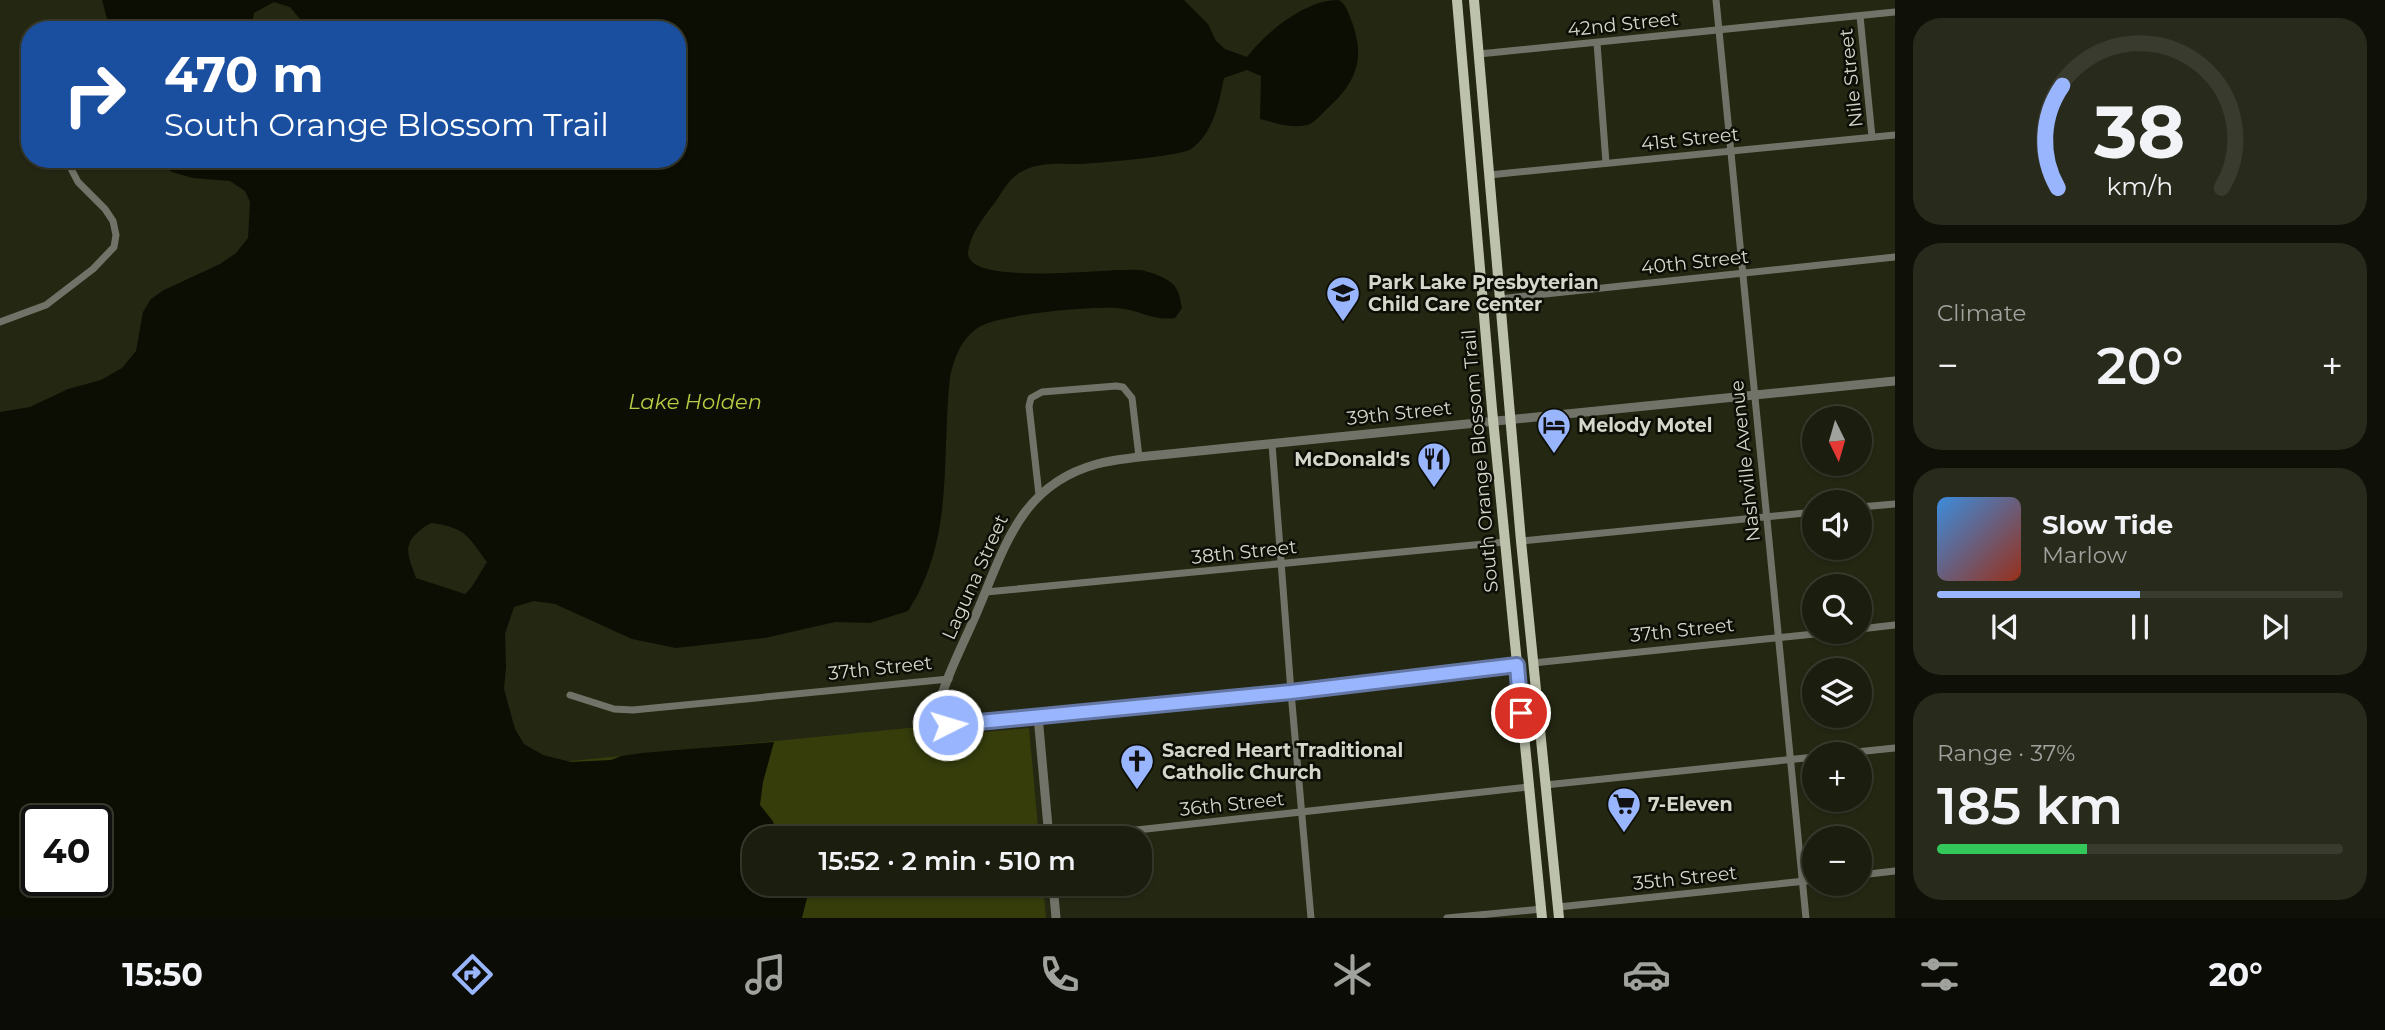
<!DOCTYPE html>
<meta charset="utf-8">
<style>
body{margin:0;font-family:Montserrat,sans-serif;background:#282a1c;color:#f1f3f6;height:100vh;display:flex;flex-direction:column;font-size:26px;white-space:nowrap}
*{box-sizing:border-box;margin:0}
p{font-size:23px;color:#a0a29e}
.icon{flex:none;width:38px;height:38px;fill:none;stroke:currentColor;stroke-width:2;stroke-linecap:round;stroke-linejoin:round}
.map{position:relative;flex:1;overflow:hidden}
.drawer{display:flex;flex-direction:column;gap:18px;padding:18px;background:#0f1008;width:490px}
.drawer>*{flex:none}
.guide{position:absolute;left:21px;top:21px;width:665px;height:147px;border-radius:28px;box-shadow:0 2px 5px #0004,0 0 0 2px #393b2e;background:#1a4fa0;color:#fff;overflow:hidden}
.needle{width:46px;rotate:175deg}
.controls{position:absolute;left:1802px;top:406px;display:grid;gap:14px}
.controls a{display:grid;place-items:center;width:70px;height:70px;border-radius:50%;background:#1b1d0e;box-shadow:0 2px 5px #0004,0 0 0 2px #393b2e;font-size:35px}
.speed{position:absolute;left:21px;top:805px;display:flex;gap:14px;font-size:35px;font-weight:700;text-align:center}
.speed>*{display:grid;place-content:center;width:91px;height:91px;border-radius:50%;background:#1b1d0e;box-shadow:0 2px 5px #0004,0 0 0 2px #393b2e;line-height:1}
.speed .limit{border:4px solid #111;border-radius:10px;background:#fff;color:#111}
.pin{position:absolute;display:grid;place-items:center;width:60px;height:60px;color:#fff;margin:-30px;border:4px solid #fff;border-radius:50%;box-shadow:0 2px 7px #0007}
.me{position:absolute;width:77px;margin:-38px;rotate:85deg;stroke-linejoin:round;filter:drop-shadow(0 0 5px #0008)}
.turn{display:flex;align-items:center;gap:24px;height:147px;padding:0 28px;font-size:32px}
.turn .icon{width:91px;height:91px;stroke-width:2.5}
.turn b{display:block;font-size:49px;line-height:60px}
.big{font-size:52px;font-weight:600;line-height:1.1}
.drawer .tile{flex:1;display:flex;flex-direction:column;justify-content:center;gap:10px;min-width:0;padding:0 24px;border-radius:28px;background:#282a1c}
.drawer .dial{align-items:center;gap:0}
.dial svg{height:182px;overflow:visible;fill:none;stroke:#393b2e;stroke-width:7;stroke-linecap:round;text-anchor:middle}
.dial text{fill:#f1f3f6;stroke:none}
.song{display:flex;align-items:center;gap:21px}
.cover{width:84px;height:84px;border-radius:10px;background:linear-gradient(135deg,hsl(210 70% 55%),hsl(10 70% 35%))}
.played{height:7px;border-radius:4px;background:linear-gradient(90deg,#98b5fd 50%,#393b2e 50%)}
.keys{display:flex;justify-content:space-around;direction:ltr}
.heat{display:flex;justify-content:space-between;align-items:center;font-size:38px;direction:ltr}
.charge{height:10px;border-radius:5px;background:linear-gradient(90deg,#34c759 37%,#393b2e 0)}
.trip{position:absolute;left:742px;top:826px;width:410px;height:70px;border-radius:28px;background:#1b1d0e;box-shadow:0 2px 5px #0004,0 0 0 2px #393b2e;font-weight:600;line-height:70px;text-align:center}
.dock{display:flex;height:112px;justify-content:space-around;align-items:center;background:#0b0c06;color:#a0a29e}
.dock .icon{width:49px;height:49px}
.dock .active{color:#98b5fd}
.dock b{font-size:32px;color:#f1f3f6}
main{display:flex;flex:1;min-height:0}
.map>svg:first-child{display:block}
.green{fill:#363d0b}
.water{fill:#0c0e03;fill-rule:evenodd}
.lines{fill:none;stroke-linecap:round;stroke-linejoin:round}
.minor{stroke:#717368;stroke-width:7}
.tertiary{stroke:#717368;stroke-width:9}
.primary{stroke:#bdc2ac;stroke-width:10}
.route-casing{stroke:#6376a4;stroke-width:18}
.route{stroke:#98b5fd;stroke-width:12}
.labels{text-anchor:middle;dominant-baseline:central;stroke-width:5;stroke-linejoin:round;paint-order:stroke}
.street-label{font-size:19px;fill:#d4d7ca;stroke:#0d0f07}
.poi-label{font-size:19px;font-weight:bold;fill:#d4d7ca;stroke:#0d0f07;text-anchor:start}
.water-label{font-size:21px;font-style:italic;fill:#b9cc43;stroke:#0d0f07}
</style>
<main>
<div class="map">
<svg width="1895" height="918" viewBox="0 0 1895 918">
<rect width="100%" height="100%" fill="#242712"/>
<path class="green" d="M 919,727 L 921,738 L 1029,728 L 1039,838 L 754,838 L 754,884 L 1043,884 L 1046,918 L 565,918 L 550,763 Z"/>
<path class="water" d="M 102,0 L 1184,0 L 1208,24 L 1216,41 L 1225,49 L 1247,57 C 1265,33 1305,0 1338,0 C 1345,3 1348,11 1350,17 C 1366,56 1358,81 1328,108 C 1322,113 1315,123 1307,125 C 1291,129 1276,123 1260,119 L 1261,76 L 1247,70 L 1224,78 C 1219,103 1213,134 1191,149 C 1182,156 1098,163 1081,164 C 1061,164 1038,161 1019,173 C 1006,182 1002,193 993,205 C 983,218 970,235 968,252 C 965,288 1115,267 1139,270 C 1149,271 1165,277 1173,284 C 1179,290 1180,299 1182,308 L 1175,318 C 1152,321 1140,310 1118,308 C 1091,306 1000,314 979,327 C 961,339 955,356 950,377 C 941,458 955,539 908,611 L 870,623 L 835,622 L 765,638 L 676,648 L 632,639 L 555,604 L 534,601 L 514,607 L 505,634 L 506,667 L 504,689 L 515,729 L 524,744 L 543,755 L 571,762 L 611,760 L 621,756 L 642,753 L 774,742 L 763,782 L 760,805 L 772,820 L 781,838 L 754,838 L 754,884 L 805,884 L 807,898 L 802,918 L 0,918 L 0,412 L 30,407 L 68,389 L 101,380 L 122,368 L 136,351 L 143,312 L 151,299 L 164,290 L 220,264 L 236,253 L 248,238 L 250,202 L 245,191 L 230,181 L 193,178 L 172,172 L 157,159 L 677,159 L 677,30 L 309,30 L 290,7 L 274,2 L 254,13 L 251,30 L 110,30 ZM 432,523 C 467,528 468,537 487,562 L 471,588 L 465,594 L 416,578 C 410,559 401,547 418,532 C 423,528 426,525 432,523 ZM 37,821 L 96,821 L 96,880 L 37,880 Z"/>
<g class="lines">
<g class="minor">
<path d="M 1716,0 L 1806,918"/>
<path d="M 1860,16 L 1872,137"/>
<path d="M 1597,43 L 1606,163"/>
<path d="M 1479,54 L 1895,12"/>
<path d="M 1489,175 L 1895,135"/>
<path d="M 1499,299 L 1895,257"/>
<path d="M 0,322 L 46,305 L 93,269 L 114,247 L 116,235 L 113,221 L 105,209 L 78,182 L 66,159"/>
<path d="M 1272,444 L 1291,692 L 1311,918"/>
<path d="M 1039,495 L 1029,406 L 1031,398 L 1042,392 L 1116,386 L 1123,387 L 1132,398 L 1139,457"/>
<path d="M 1860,507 L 1895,504"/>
<path d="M 1521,541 L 1815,512"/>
<path d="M 986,592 L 1505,542"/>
<path d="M 1860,629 L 1895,625"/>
<path d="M 1533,663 L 1834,632"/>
<path d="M 570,695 L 614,709 L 633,710 L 949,679"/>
<path d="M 1038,716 L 1291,692 L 1516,665"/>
<path d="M 1837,754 L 1895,748"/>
<path d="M 1545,785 L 1815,757"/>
<path d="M 1064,838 L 1528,787"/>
<path d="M 1860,875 L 1895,871"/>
<path d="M 1558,907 L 1815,880"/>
<path d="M 1447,918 L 1542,909"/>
</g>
<g class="tertiary">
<path d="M 1049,838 L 1038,716 L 949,725 L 939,721 L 937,712 C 945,678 963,645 977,612 C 1005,547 1020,485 1097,464 C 1110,460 1125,459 1139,457 L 1895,381"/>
<path d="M 1053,884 L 1056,918"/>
</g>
<g class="primary">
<path d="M 1457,0 L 1492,409 L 1542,918"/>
<path d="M 1474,0 L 1521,541 L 1559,918"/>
</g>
</g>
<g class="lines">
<g class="route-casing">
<path id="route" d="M 948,725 L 1291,692 L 1517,665 L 1521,713"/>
</g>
<use href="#route" class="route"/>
</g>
<defs>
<g id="school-pin" transform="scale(1.75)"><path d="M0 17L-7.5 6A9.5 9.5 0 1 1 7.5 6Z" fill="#98b5fd" stroke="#0d0f07"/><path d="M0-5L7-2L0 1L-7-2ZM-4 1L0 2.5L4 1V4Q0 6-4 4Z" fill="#111"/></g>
<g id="hotel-pin" transform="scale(1.75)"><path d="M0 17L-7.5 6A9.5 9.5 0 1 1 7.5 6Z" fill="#98b5fd" stroke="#0d0f07"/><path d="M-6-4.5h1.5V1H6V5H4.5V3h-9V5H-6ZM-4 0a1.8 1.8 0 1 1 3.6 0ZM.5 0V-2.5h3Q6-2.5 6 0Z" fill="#111"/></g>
<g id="restaurant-pin" transform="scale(1.75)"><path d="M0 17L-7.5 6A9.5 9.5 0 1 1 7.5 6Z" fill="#98b5fd" stroke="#0d0f07"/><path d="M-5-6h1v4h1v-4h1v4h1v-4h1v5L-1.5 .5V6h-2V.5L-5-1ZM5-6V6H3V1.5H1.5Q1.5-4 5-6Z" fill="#111"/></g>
<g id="church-pin" transform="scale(1.75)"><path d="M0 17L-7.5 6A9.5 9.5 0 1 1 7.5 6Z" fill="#98b5fd" stroke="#0d0f07"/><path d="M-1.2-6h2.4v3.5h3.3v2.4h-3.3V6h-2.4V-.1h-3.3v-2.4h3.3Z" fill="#111"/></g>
<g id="supermarket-pin" transform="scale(1.75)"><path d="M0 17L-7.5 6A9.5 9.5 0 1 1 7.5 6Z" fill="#98b5fd" stroke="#0d0f07"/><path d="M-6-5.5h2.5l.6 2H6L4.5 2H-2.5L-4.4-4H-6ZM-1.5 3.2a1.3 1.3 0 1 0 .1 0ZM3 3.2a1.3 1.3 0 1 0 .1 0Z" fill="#111"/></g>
</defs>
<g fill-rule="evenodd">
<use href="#school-pin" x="1343" y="293"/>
<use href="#hotel-pin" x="1554" y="425"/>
<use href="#restaurant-pin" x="1434" y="459"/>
<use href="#church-pin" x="1137" y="761"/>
<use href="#supermarket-pin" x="1624" y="804"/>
</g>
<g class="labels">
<g class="street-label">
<text transform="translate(1623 24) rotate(-6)">42nd Street</text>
<text transform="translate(1851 78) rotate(-96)">Nile Street</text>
<text transform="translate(1690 139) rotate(-6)">41st Street</text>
<text transform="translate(1695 262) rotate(-6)">40th Street</text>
<text transform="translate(1399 413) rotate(-6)">39th Street</text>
<text transform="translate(1480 461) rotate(-95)">South Orange Blossom Trail</text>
<text transform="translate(1745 461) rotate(-96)">Nashville Avenue</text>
<text transform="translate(1244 552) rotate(-6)">38th Street</text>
<text transform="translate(975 577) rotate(-66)">Laguna Street</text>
<text transform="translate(1682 630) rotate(-6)">37th Street</text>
<text transform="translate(880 668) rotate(-6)">37th Street</text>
<text transform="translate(1232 804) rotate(-6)">36th Street</text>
<text transform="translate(1685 878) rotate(-6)">35th Street</text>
</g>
<g class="poi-label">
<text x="1368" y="282">Park Lake Presbyterian<tspan x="1368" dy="22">Child Care Center</tspan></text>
<text x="1578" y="425">Melody Motel</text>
<text x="1410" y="459" text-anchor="end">McDonald's</text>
<text x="1162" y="750">Sacred Heart Traditional<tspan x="1162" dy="22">Catholic Church</tspan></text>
<text x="1648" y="804">7-Eleven</text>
</g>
<g class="water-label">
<text x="695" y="401">Lake Holden</text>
</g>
</g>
</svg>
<div class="controls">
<a><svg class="needle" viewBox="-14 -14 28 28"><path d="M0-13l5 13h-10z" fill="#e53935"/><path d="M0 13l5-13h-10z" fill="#a0a29e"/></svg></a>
<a><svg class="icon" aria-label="sound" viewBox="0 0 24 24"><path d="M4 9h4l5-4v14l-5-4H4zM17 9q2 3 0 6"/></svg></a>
<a><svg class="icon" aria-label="search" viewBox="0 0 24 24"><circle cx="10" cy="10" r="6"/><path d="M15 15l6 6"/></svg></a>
<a><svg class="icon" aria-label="layers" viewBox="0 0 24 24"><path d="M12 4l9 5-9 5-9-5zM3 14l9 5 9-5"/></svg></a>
<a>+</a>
<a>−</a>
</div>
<div class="speed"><div class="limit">40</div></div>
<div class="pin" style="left:1521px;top:713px;background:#d93025"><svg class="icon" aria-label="arrive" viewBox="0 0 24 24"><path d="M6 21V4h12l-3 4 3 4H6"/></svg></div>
<svg class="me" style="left:948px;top:725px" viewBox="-20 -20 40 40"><circle r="17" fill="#98b5fd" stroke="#fff" stroke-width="3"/><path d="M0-11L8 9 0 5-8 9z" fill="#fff"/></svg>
<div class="trip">15:52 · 2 min · 510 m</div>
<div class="guide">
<div class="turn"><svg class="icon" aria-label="right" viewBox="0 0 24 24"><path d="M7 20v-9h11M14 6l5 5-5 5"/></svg><div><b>470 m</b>South Orange Blossom Trail</div></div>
</div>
</div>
<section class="drawer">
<div class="tile dial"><svg viewBox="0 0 100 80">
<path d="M14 69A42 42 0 1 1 86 69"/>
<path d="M14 69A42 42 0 0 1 16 24" stroke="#98b5fd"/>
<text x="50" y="56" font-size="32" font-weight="700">38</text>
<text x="50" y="72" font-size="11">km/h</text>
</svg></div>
<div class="tile"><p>Climate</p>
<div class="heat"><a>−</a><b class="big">20°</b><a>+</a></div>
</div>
<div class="tile">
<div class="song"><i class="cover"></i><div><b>Slow Tide</b><p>Marlow</p></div></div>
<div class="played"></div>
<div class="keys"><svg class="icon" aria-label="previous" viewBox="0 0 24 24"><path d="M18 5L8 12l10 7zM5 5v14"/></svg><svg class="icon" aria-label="pause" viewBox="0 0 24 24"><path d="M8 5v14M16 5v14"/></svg><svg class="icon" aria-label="next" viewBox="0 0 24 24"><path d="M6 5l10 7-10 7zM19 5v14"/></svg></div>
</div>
<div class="tile"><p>Range · 37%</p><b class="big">185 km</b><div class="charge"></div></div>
</section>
</main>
<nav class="dock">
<b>15:50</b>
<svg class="icon active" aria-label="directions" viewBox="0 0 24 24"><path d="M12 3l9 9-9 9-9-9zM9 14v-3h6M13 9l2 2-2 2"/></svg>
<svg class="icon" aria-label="music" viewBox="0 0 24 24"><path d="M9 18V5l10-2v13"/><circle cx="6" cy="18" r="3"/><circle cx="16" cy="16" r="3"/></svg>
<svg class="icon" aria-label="phone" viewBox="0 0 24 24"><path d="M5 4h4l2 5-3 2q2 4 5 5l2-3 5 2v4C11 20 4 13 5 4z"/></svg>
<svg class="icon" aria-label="climate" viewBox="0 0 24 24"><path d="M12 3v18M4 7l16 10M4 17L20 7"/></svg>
<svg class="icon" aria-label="car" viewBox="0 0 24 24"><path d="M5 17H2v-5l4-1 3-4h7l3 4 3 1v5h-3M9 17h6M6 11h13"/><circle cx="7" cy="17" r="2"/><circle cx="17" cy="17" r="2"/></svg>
<svg class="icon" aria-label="filters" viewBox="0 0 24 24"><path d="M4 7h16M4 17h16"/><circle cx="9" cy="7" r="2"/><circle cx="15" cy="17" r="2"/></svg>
<b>20°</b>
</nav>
